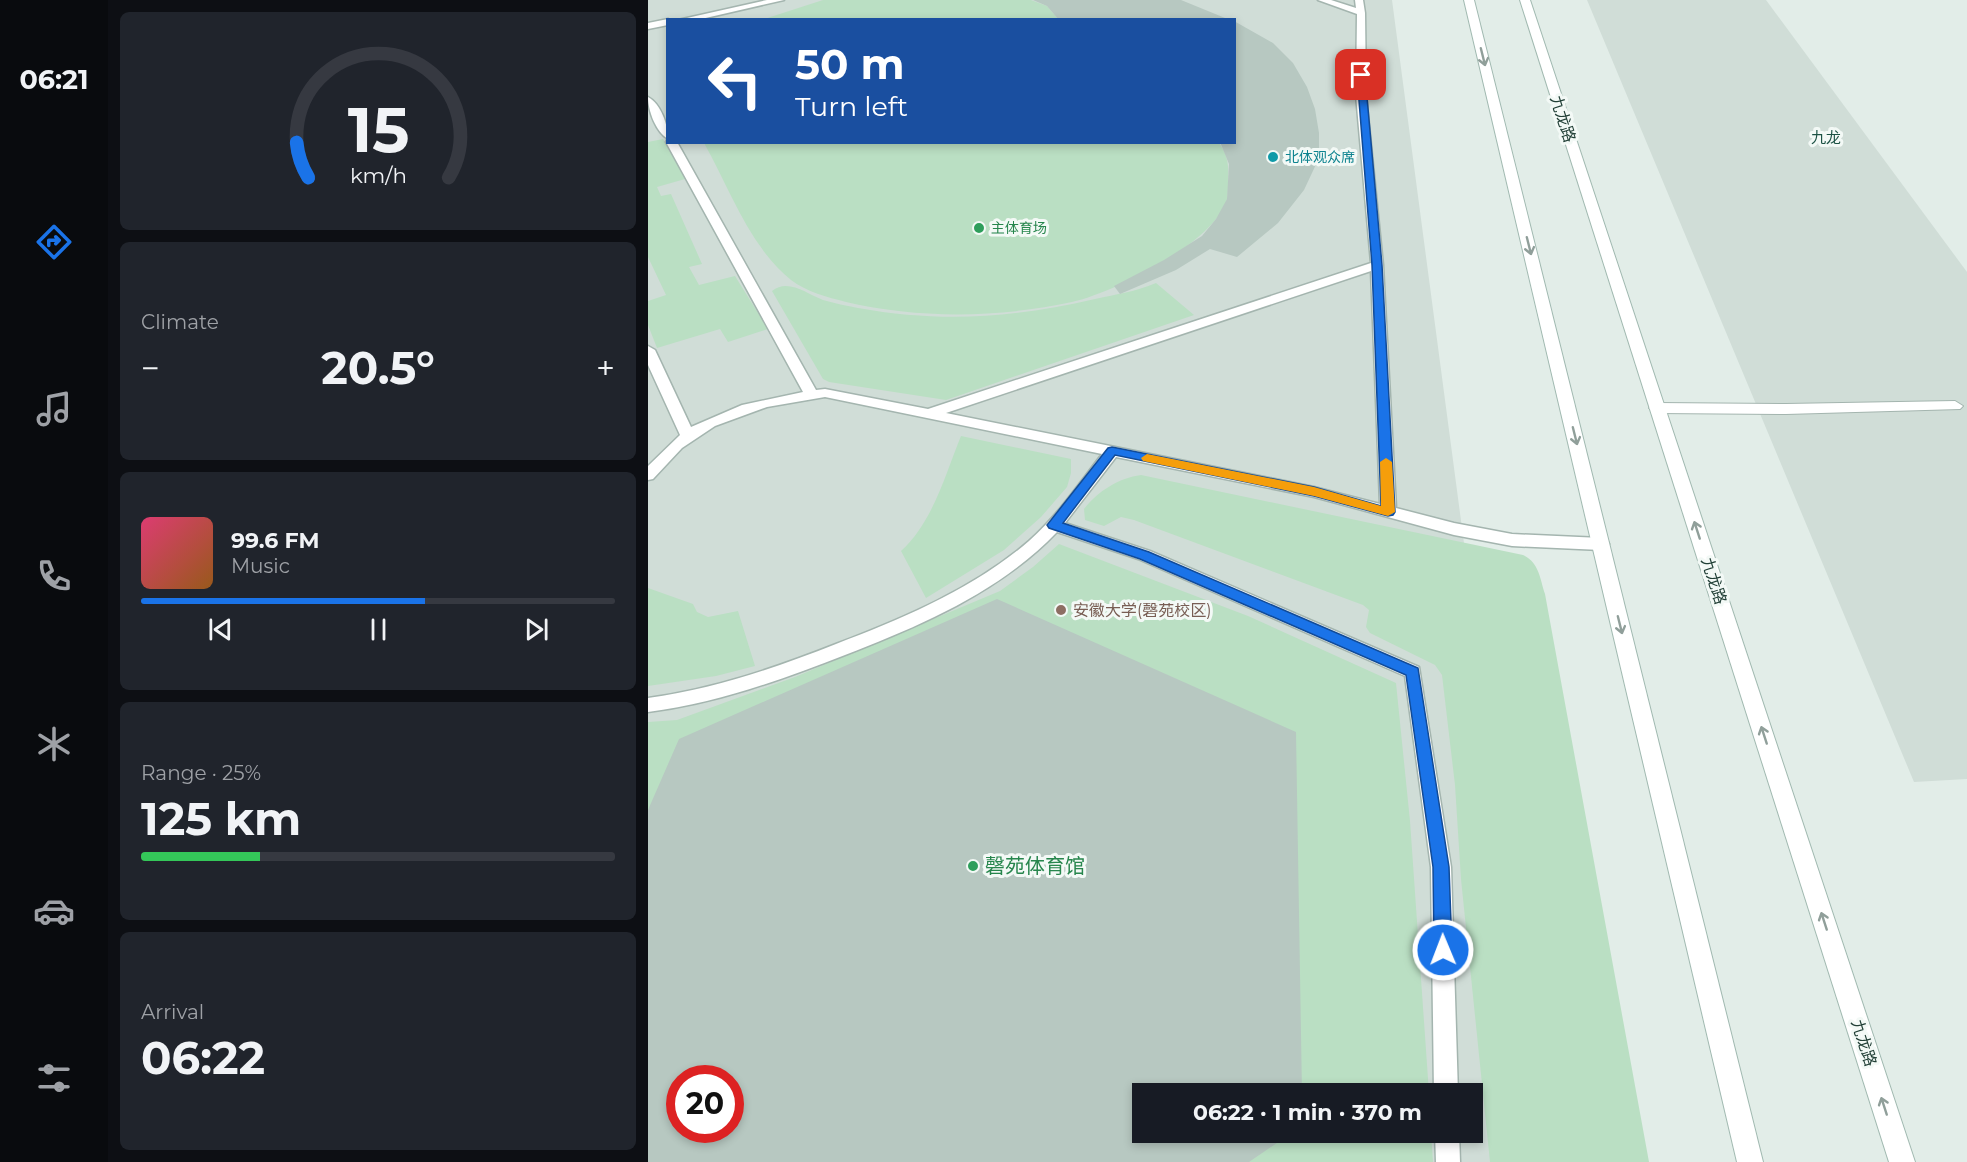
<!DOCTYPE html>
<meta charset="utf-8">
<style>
body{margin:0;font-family:Montserrat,"Noto Sans SC",sans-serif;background:#20242c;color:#f1f3f6;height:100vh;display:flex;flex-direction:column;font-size:22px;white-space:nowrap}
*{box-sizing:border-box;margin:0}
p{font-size:20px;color:#9ea1a6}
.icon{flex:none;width:33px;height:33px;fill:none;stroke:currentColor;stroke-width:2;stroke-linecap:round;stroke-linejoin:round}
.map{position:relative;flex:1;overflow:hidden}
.side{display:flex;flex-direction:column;gap:12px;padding:12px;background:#0d0f14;width:540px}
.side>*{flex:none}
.banner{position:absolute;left:18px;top:18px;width:570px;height:126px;border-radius:0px;box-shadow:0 3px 9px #0003;background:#1a4fa0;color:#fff;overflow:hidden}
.speed{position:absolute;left:18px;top:1065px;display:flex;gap:12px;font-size:30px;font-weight:700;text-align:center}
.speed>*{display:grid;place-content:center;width:78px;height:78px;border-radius:50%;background:#171b24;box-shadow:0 3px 9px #0003;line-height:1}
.speed .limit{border:9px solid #d22;background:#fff;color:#111}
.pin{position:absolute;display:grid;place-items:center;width:51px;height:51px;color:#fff;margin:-26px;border-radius:12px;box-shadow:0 3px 9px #0006}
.me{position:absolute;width:66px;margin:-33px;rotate:359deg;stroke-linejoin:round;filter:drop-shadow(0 0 4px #0008)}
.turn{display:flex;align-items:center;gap:21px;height:126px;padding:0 30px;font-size:27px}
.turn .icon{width:78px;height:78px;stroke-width:2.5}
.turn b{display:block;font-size:42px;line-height:51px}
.big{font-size:45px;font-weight:700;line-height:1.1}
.side .tile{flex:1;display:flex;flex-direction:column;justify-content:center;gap:9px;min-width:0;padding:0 21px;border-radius:9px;background:#20242c}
.side .dial{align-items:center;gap:0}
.dial svg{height:156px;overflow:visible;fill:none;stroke:#363941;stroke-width:7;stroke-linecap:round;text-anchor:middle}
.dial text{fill:#f1f3f6;stroke:none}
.song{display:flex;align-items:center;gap:18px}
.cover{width:72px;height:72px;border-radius:9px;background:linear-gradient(135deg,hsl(340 70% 55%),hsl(30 70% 35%))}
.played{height:6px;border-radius:3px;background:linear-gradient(90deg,#1a73e8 60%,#363941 60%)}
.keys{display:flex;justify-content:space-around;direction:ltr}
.heat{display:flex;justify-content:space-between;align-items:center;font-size:33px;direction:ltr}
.charge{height:9px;border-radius:4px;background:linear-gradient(90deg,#34c759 25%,#363941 0)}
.trip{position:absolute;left:484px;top:1083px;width:351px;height:60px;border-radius:0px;background:#171b24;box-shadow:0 3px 9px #0003;font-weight:700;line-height:60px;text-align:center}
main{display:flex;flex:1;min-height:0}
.tabs{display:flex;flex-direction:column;width:108px;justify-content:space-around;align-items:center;background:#090b0e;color:#9ea1a6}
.tabs .icon{width:42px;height:42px}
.tabs .active{color:#1a73e8}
.tabs b{font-size:27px;color:#f1f3f6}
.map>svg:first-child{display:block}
.built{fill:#d0ddd7;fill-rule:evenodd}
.green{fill:#badfc3;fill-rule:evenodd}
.building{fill:#b7c8c1;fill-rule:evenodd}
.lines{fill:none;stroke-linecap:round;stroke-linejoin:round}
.lane-casing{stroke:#a4b5af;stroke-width:3}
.street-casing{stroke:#a4b5af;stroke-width:2}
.secondary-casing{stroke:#a0b9b0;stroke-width:2}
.lane{fill:#fff;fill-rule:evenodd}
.street{fill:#fff;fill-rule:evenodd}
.secondary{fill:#fff;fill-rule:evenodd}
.oneway{stroke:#909f9a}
.route{fill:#1a73e8;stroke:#114b97;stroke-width:1.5}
.slow{fill:#f59e0b}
.culture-dot{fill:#0f9aa8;stroke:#f3f9f6;stroke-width:2}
.leisure-dot{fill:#2e9e5b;stroke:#f3f9f6;stroke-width:2}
.education-dot{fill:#8d6e63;stroke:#f3f9f6;stroke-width:2}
.labels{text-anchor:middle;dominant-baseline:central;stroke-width:6;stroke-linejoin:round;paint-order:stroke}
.far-culture-label{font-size:14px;fill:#0d838f;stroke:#f3f9f6;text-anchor:start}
.far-leisure-label{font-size:14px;fill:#27864d;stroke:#f3f9f6;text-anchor:start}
.far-neighbourhood-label{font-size:15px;fill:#1c5244;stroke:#f3f9f6}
.street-label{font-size:16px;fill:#213f36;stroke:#f3f9f6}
.education-label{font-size:16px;fill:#785e54;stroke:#f3f9f6;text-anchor:start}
.near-leisure-label{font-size:20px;fill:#27864d;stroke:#f3f9f6;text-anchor:start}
</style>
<main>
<nav class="tabs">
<b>06:21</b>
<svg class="icon active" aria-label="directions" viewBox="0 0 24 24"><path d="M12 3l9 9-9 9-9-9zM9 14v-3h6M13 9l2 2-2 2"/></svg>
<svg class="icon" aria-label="music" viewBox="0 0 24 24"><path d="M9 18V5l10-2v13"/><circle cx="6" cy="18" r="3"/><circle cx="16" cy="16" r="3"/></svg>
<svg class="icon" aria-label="phone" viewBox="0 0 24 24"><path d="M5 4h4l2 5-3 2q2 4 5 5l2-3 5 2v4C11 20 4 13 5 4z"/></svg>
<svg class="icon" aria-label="climate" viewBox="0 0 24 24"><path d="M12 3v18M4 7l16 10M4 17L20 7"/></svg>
<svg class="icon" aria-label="car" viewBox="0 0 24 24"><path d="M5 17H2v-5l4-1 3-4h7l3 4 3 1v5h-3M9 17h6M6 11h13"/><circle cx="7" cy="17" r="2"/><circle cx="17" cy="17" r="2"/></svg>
<svg class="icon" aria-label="filters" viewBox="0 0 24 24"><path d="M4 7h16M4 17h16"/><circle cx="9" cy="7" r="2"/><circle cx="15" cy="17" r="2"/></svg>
</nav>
<section class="side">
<div class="tile dial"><svg viewBox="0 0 100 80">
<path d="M14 69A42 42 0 1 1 86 69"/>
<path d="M14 69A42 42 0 0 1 8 51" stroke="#1a73e8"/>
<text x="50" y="56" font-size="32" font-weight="700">15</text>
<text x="50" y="72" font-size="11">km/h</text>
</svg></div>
<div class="tile"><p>Climate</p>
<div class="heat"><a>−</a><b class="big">20.5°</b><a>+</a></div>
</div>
<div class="tile">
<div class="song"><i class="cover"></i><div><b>99.6 FM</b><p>Music</p></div></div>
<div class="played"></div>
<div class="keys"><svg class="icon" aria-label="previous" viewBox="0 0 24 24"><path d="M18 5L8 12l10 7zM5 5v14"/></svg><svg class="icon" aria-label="pause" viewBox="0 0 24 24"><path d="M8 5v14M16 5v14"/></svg><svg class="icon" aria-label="next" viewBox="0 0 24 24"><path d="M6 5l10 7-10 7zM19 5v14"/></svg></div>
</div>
<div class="tile"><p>Range · 25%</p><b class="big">125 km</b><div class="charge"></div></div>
<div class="tile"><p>Arrival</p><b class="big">06:22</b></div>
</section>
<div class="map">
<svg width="1319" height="1162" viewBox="0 0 1319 1162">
<rect width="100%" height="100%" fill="#e2ede8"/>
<g class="built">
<path d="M 0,0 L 744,0 L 898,1162 L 0,1162 ZM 20,20 L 586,20 L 586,142 L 20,142 ZM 32,1078 L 82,1078 L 82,1130 L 32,1130 ZM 495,1094 L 825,1094 L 825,1132 L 495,1132 Z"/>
<path d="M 939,0 L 1118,0 L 1319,272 L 1319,779 L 1266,782 Z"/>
</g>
<g class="green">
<path d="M 175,0 L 383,0 L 399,6 L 411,20 L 113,20 Z"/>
<path d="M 15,139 L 37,179 L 9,187 L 13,196 L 23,194 L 54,264 L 41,267 L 51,285 L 87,276 L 120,329 L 80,342 L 72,329 L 9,348 L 0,325 L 0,301 L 18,295 L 0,257 L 0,142 Z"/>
<path d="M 56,143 L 571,143 C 580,155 581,166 580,181 C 580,187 580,194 579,199 C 567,243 465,293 424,302 C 350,318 271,319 198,302 C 179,297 159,292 143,280 C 101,246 82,189 56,143 Z"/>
<path d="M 508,283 L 546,315 L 298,400 L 181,382 L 175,379 L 124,291 C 140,278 159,294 175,300 C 186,303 199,306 210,308 C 294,323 365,318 447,299 C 469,294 487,292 508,283 Z"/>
<path d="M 313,436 L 423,459 L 423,473 L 419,487 L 393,517 L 356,550 L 278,598 L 253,551 C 285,522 297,475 313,436 Z"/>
<path d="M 493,475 L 875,555 C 891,562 892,579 897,594 L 1001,1162 L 842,1162 L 813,879 L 807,785 L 794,675 L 787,665 L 722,633 L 718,627 L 721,610 L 715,605 L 486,520 L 473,517 L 456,526 L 437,520 L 436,509 C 450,491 471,478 493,475 Z"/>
<path d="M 411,544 L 600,616 L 748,683 L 762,821 L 781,1093 L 495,1094 L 495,1132 L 783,1133 L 785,1162 L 0,1162 L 0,722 L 29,720 L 147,677 L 352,591 L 385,567 ZM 32,1078 L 82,1078 L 82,1130 L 32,1130 Z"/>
<path d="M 0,588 L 45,604 L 49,612 L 60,617 L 90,611 L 107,666 L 68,676 L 0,686 Z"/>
</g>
<g class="building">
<path d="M 385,0 L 533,0 L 582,20 L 411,20 L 399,6 Z"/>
<path d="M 586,21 L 625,43 L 645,63 L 659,87 L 667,109 L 671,133 L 671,158 L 656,190 L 630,223 L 589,257 L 562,249 L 528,270 L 472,294 L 466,286 L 516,260 L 554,236 L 568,219 L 579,199 L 581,164 L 572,142 L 586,142 Z"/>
<path d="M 349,599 L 648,732 L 654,1094 L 495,1094 L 495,1132 L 645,1132 L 601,1162 L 0,1162 L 0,810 L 31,739 ZM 32,1078 L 82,1078 L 82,1130 L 32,1130 Z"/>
</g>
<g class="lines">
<g class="lane-casing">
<g id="lane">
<path d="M 119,0 L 136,0 L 49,20 L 30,20 Z"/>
<path d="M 670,0 L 683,0 L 708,8 L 707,0 L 715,0 L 717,13 L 718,95 L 735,265 L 748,508 L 806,523 L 864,534 L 953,538 L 959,540 L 961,544 L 959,548 L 953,550 L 864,546 L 806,535 L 666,497 L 468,457 L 417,523 L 502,551 L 771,667 L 803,867 L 810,1094 L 786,1094 L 783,867 L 757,676 L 490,559 L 409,532 C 352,592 272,626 197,655 C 133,680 69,703 0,712 L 0,698 C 66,689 127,668 188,644 C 256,618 325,589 381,541 C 409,516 431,484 454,454 L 177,397 L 119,407 L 67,426 L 34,448 L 5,479 L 0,480 L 0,466 L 32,435 L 0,365 L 0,346 L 7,350 L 43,427 L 94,405 L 155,392 L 18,142 L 19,140 L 20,142 L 29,142 L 168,390 L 177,389 L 280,409 L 723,263 L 708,95 L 709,14 ZM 723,271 L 732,504 L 666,487 L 298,413 Z"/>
<path d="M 20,19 L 20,25 L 0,29 L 0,23 Z"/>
<path d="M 0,97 C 13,104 20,125 20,139 C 8,132 0,111 0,97 Z"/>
<path d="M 787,1132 L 811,1132 L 812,1162 L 788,1162 Z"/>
</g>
</g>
<g class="street-casing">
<path id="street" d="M 1307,401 L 1315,406 L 1312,409 L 1138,414 L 1009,413 L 1001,408 L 1009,403 L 1138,404 Z"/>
</g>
<g class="secondary-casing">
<g id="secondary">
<path d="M 816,0 L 826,0 L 1115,1162 L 1089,1162 Z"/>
<path d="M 872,0 L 882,0 L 1267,1162 L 1241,1162 Z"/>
</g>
</g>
<use href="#lane" class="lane"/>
<use href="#street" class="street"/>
<use href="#secondary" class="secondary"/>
</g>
<defs><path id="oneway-shaft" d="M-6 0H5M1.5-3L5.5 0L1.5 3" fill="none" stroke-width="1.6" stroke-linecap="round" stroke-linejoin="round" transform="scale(1.5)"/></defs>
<g class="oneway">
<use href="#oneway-shaft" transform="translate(835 57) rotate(76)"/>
<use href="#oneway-shaft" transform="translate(881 246) rotate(76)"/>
<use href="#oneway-shaft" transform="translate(927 436) rotate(76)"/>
<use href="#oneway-shaft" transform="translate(1049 530) rotate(-108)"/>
<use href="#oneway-shaft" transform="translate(972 625) rotate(76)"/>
<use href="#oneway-shaft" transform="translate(1116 735) rotate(-108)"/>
<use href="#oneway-shaft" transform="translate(1176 921) rotate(-108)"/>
<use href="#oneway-shaft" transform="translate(1236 1106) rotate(-108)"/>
</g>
<path class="route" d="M 713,72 L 717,75 L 734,265 L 747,512 L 745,515 L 740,516 L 666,496 L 467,455 L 415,523 L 501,552 L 770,668 L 801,867 L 804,950 L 801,956 L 795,959 L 789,956 L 786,950 L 785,867 L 758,675 L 492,559 L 401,528 L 399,525 L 460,448 L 464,447 L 666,487 L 733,506 L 724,265 L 709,75 Z"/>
<path class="slow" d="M 499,454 L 666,487 L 733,506 L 732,462 L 738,458 L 744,462 L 747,512 L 740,516 L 666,496 L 495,461 L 493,458 Z"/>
<circle class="culture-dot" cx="625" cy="157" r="6"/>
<g class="leisure-dot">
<circle cx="331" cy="228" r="6"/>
<circle cx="325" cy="866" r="6"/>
</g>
<circle class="education-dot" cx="413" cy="610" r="6"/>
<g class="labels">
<g class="far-culture-label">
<text x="637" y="157">北体观众席</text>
</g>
<g class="far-leisure-label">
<text x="343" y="228">主体育场</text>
</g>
<g class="far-neighbourhood-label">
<text x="1178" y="137">九龙</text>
</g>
<g class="street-label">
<text transform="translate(915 119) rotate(72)">九龙路</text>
<text transform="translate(1066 581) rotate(72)">九龙路</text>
<text transform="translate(1216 1043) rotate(72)">九龙路</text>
</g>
<g class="education-label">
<text x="425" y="610">安徽大学(磬苑校区)</text>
</g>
<g class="near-leisure-label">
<text x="337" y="866">磬苑体育馆</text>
</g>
</g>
</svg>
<div class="speed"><div class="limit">20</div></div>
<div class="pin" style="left:713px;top:75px;background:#d93025"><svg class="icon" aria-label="arrive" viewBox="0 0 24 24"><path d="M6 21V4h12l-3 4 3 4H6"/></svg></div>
<svg class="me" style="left:795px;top:950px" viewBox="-20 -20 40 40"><circle r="17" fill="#1a73e8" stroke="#fff" stroke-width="3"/><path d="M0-11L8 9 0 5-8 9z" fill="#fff"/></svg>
<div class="trip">06:22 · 1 min · 370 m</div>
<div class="banner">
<div class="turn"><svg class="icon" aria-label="left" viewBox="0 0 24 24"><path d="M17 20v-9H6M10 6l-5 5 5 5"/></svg><div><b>50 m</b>Turn left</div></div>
</div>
</div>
</main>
